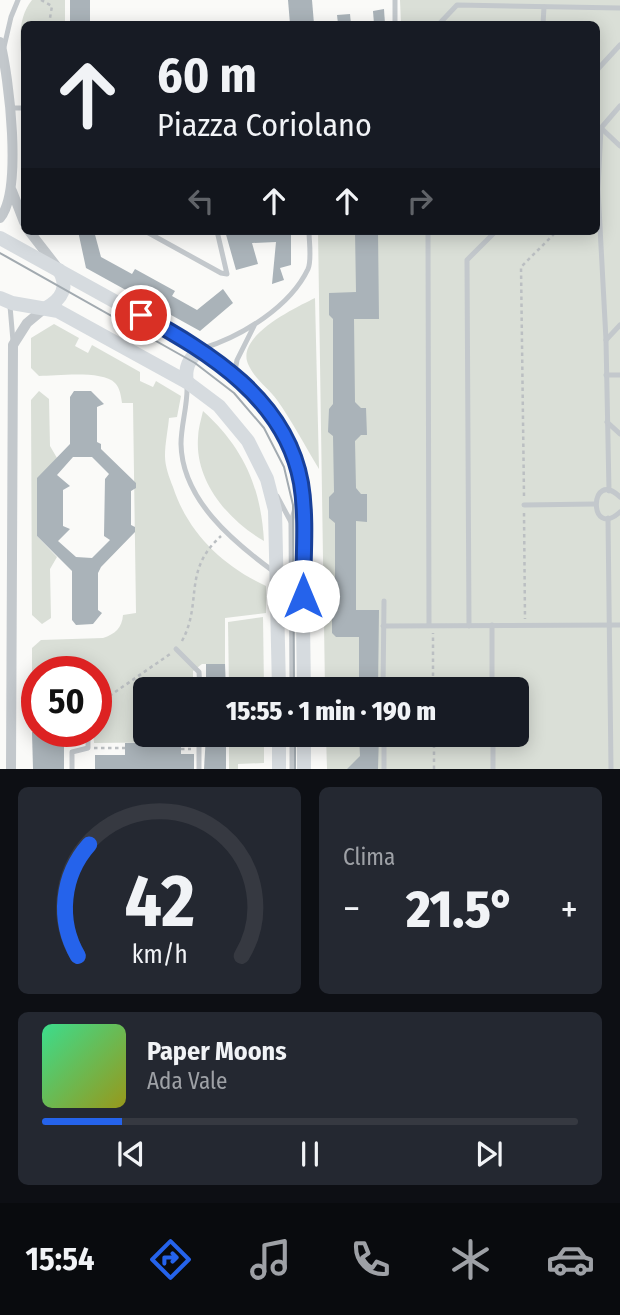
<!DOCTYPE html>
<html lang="it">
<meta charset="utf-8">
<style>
body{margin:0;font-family:"Fira Sans Condensed",sans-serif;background:#242831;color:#f1f3f6;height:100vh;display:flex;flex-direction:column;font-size:26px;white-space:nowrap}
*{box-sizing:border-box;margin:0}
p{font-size:23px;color:#9ea1a6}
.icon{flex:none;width:38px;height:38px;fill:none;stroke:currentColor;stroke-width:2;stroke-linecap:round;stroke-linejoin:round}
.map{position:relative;height:769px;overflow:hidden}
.panel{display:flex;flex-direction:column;gap:18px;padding:18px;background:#0d0f14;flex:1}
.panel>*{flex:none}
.guide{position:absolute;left:21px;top:21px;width:579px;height:214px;border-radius:10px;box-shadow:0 4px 18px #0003;background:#171b24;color:#f1f3f6;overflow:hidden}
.speed{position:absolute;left:21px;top:656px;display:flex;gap:14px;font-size:35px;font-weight:700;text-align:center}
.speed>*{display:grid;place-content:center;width:91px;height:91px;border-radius:50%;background:#171b24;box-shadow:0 4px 18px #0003;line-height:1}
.speed .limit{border:10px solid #d22;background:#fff;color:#111}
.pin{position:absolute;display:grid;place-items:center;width:60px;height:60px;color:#fff;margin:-30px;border:4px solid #fff;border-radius:50%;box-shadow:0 2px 7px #0007}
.me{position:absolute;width:77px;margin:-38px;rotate:0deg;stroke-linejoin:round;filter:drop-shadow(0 0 5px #0008)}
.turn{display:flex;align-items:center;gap:24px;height:147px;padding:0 21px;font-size:32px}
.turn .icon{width:91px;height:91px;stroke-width:2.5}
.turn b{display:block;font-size:49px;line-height:60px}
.lanes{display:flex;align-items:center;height:66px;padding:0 21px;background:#0003;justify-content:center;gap:35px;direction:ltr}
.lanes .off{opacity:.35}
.big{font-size:52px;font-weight:800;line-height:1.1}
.panel .tile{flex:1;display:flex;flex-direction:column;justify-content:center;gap:10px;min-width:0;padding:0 24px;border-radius:10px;background:#242831}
.panel .dial{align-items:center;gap:0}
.dial svg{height:182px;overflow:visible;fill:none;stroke:#363941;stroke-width:7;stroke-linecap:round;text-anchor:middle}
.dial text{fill:#f1f3f6;stroke:none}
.song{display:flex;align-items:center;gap:21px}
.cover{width:84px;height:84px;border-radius:10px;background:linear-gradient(135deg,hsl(150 70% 55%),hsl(60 70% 35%))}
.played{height:7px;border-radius:4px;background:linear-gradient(90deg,#2563eb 15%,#363941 15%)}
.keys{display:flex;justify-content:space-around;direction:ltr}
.heat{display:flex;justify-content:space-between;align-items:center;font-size:38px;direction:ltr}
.panel .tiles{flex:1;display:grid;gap:18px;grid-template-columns:1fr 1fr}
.tile:last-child{grid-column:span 2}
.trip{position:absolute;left:133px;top:677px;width:396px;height:70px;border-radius:10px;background:#171b24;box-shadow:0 4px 18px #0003;font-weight:800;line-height:70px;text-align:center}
.tabs{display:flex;height:112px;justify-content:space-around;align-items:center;background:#090b0e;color:#9ea1a6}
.tabs .icon{width:49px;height:49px}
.tabs .current{color:#2563eb}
.tabs b{font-size:32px;color:#f1f3f6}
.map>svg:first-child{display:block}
.green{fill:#dadfd7}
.building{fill:#aab3b9;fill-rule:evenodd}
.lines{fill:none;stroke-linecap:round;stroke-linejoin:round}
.path{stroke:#bbbfc2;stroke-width:2.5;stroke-dasharray:3.5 3.5;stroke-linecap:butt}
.service{stroke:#c3c8cc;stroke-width:5}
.minor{stroke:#c3c8cc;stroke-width:10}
.secondary{stroke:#d6dbdf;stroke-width:14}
.tram{stroke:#a2aab0;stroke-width:2}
.route-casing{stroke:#184099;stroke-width:18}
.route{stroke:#2563eb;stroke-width:12}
</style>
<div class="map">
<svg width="620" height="769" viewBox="0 0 620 769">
<rect width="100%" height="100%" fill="#fafaf8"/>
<g class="green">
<path d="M 32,0 L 65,0 L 65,24 L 24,24 L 23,73 C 21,49 15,21 32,0 Z"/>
<path d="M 400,0 L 620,0 L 620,769 L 327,769 L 326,735 L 516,735 L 516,690 L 325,689 L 318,231 L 597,231 L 597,24 L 401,24 Z"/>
<path d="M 315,298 L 319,469 C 305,446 292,421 277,400 C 268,388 255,379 249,366 C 233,337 295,308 315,298 Z"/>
<path d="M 54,324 L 79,338 L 75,346 L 88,353 L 92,345 L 140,372 L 140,381 L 153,387 L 156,381 L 181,396 L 177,417 L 169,418 C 168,430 165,443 165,456 C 165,466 169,477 173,487 C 188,533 223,566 266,586 L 266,613 L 225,618 L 225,664 L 202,664 L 193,671 L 193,689 L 145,690 L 145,735 L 190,735 L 190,742 L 94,743 L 93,732 L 96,732 L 96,672 L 37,672 L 37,724 L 32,724 L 32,648 L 41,640 L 103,638 C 115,634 122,628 123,615 L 136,613 L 133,403 L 122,403 C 121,396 120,388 115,383 C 102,370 57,376 39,376 L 31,368 L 31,338 Z"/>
<path d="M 39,391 L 49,399 L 50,446 L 57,458 L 37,479 L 37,536 L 57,557 L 50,569 L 51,618 L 42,624 L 32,615 L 31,400 Z"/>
<path d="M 203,411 C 243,447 261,487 264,541 C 228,520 195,482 198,438 C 198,429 201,420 203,411 Z"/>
<path d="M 263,617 L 264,689 L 229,689 L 228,622 Z"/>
<path d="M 229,735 L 264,735 L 264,763 L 238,764 L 238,769 L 229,769 Z"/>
</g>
<g class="building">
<rect x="70" y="0" width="20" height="24"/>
<path d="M 288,0 L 312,0 L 314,24 L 290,24 Z"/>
<path d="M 384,9 L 385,24 L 374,24 L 373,11 Z"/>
<path d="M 350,14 L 351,24 L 338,24 L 337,15 Z"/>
<path d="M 78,231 L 94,231 L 101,257 L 132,274 L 135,269 L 175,291 L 172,296 L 197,310 L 223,289 L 233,303 L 200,331 L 86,268 Z"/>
<path d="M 225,231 L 291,231 L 291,265 L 280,268 L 284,280 L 272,284 L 276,242 L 252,243 L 258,264 L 236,270 Z"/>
<path d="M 355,231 L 378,231 L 379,319 L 354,319 L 355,402 L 361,408 L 366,408 L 367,435 L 361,435 L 355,441 L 356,488 L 361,494 L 367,494 L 367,522 L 356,521 L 356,610 L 379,610 L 378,690 L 359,690 L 359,637 L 336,637 L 332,633 L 332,613 L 335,610 L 335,523 L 329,518 L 329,497 L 334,492 L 333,436 L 328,432 L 329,409 L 333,404 L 333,319 L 329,315 L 329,293 L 356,292 Z"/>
<path d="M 74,391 L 91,391 L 104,404 L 97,407 L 97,442 L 101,444 L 101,449 L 136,483 L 136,488 L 131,491 L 131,525 L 135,527 L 135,532 L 101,567 L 98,573 L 98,610 L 102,613 L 93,624 L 76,625 L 72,620 L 72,571 L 37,536 L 37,478 L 70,444 L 70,397 ZM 73,457 L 92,457 L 109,474 L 105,479 L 104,536 L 110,540 L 92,558 L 76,557 L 58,541 L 70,529 L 63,526 L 63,490 L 70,486 L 57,475 Z"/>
<path d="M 206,664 L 225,664 L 226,690 L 206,690 Z"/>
<path d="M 32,732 L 64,732 L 64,769 L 33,769 Z"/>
<path d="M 206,735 L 226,735 L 226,769 L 204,769 Z"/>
<path d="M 359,735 L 379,735 L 378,769 L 347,769 L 360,756 Z"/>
<path d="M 181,742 L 181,754 L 194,754 L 194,769 L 95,769 L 95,755 L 125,755 L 125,743 Z"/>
</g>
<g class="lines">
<g class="path">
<path d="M 41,0 L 52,6 L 49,24"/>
<path d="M 23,72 L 24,71"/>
<path d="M 524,496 L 521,267 L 557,231"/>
<path d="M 524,513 L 525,619"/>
<path d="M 182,641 C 203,602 182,571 221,536"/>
<path d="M 433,690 L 433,633"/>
<path d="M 21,698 L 37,699"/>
<path d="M 96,700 L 108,697 L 170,654"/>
<path d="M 94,748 L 125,748"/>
<path d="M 181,749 L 191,749"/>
<path d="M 434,769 L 434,735"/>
</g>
<g class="service">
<path d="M 395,0 L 395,24"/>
<path d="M 439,24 L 457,5 L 620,8"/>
<path d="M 543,24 L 544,7"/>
<path d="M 4,47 L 11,17 L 18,0"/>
<path d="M 597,70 L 620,45"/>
<path d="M 620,106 L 601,128 L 620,146"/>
<path d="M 10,108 L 24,108"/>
<path d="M 601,128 L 598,189 L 606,340 L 609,491"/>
<path d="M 145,231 L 221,273 L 227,274 L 217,231"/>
<path d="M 428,231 L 429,625"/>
<path d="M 10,306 L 13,341"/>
<path d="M 606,340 L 620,325"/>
<path d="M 204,348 C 242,336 290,307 308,269 C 312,260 309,242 309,231"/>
<path d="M 235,371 L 237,360 L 254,326"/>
<path d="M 606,375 L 620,375"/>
<path d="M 187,385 C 188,405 181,424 181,444 C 182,499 232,541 273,571"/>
<path d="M 607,422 L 620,434"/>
<path d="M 277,496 L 291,522"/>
<path d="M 620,497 C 589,467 588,541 620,512"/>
<path d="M 524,505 L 595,504"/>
<path d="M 608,518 L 611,769"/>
<path d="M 492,625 L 492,690"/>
<path d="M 383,626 L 620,625"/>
<path d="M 469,626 L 467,260 L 496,231"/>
<path d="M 176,649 L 199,672 L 200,690"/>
<path d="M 292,690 L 291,522 L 296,505"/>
<path d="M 383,690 L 384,601"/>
<path d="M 292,735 L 292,769"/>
<path d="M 384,735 L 384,769"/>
<path d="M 493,735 L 493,769"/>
<path d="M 72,769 L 72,752 L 88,748 L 88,732"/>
<path d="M 199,769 L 199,735"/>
</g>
<g class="minor">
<path d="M 0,42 C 9,77 23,191 0,218"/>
<path d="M 12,191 L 24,222"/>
<path d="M 29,231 L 57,267"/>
<path d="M 11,769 L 13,345 L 27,323 L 45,308"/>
</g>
<g class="secondary">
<path d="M 0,238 L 201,349 L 235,374 L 275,421 L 290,446 L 301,486 L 304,690"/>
<path d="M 0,298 L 12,303 L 58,311 L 187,382 L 219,406 L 248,441 L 267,479 L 275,510 L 279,690"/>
<path d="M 46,308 C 62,299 69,287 59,270"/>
<path d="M 187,382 C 184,368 190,357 201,349"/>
<path d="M 279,735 L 279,769"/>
<path d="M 304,735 L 304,769"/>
</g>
<g class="tram">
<path d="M 0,253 L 195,363 L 234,393 L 264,428 L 284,467 L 293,505 L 294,690"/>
<path d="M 295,735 L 295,769"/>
</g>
</g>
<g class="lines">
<g class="route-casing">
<path id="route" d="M 141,315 C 210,353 286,399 301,483 C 307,519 303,559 303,596"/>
</g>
<use href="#route" class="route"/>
</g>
</svg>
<div class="speed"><div class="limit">50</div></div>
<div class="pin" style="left:141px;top:315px;background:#d93025"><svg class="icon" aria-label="arrive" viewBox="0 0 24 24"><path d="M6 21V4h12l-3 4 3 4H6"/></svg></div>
<svg class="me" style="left:303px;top:596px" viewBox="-20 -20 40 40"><circle r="19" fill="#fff"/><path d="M0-13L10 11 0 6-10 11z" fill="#2563eb"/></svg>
<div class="trip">15:55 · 1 min · 190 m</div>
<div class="guide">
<div class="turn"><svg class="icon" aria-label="ahead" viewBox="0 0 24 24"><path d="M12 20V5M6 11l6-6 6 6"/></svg><div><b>60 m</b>Piazza Coriolano</div></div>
<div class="lanes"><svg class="icon off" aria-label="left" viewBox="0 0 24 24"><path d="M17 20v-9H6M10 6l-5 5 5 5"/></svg><svg class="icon" aria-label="ahead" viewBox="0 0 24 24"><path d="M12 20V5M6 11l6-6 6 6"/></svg><svg class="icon" aria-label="ahead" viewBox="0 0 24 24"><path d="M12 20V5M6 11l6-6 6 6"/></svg><svg class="icon off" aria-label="right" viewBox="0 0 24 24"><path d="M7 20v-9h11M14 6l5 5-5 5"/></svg></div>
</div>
</div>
<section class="panel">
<div class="tiles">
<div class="tile dial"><svg viewBox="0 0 100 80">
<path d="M14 69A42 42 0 1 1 86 69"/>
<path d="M14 69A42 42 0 0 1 19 20" stroke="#2563eb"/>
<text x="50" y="56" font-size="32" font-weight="700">42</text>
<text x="50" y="72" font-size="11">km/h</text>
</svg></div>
<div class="tile"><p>Clima</p>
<div class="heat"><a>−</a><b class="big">21.5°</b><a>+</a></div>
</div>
<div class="tile">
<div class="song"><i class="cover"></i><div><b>Paper Moons</b><p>Ada Vale</p></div></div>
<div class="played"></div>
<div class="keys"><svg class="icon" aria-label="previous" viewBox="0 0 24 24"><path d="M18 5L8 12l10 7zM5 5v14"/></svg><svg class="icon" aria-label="pause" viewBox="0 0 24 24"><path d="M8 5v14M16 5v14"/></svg><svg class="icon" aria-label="next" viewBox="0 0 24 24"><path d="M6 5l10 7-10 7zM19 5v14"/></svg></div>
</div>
</div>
</section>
<nav class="tabs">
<b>15:54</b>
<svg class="icon current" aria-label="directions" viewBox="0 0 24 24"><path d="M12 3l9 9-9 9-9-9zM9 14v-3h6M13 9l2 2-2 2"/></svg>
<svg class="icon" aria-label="music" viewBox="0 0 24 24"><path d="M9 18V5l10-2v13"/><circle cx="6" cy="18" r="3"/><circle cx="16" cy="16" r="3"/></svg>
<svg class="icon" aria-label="phone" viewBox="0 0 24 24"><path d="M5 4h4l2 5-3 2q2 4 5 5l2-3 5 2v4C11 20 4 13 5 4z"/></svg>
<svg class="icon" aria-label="climate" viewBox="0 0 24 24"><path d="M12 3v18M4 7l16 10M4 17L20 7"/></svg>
<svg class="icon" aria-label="car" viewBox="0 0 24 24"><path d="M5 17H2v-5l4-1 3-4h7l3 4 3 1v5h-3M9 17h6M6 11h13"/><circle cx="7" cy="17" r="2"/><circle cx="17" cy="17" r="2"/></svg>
</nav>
